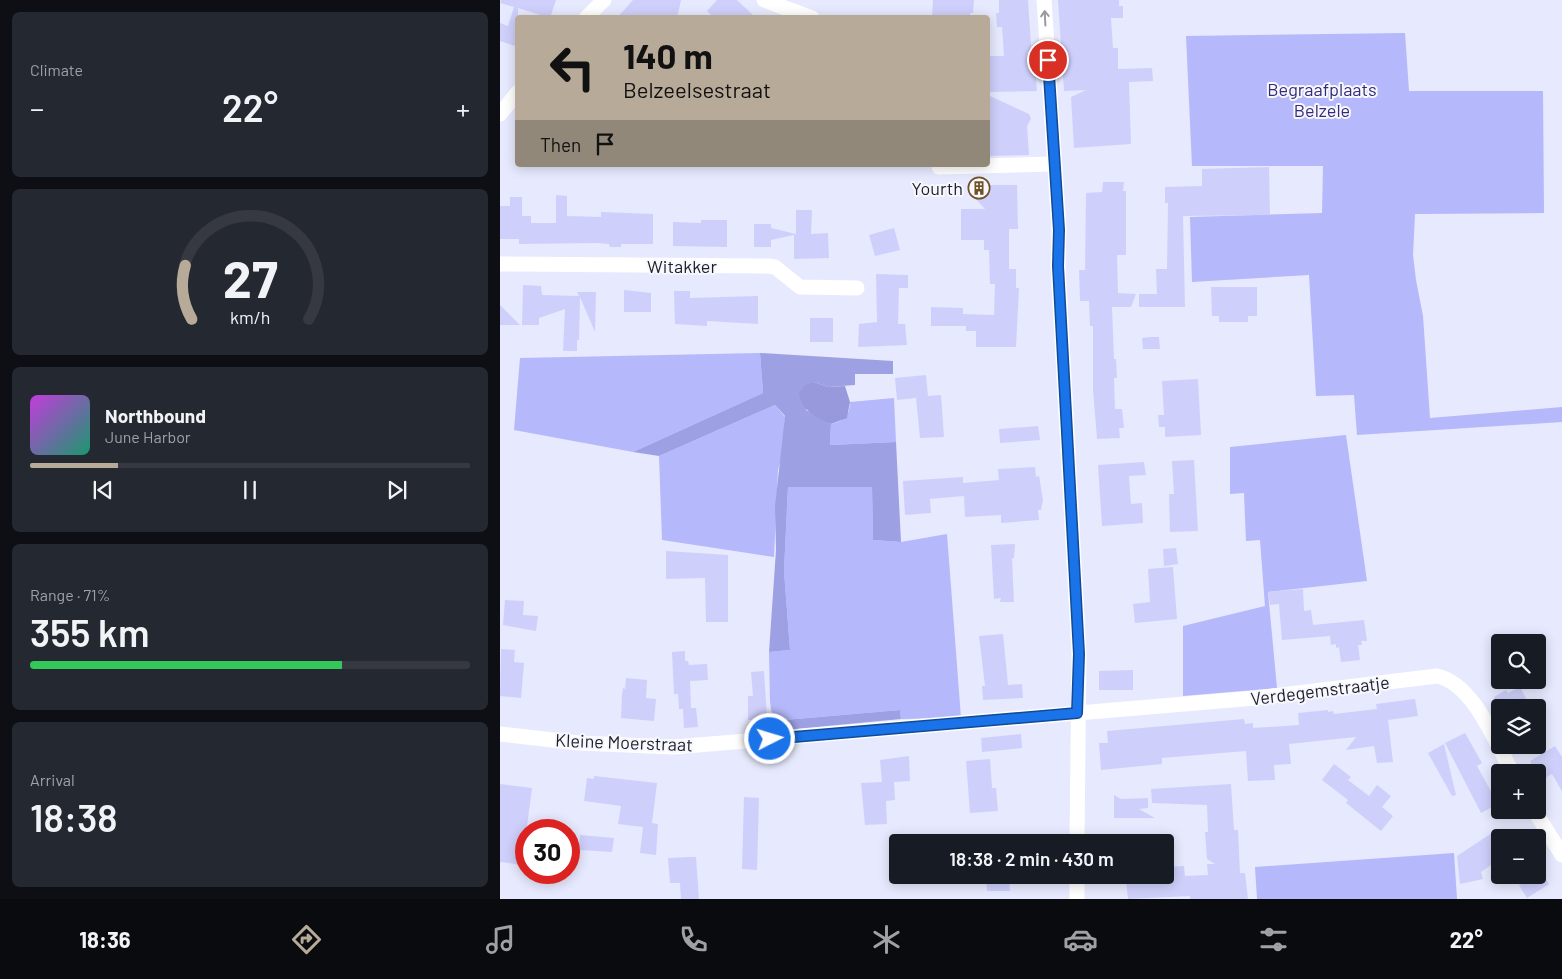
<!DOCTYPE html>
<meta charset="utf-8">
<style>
body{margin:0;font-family:Barlow,sans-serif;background:#242831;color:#f1f3f6;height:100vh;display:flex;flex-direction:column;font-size:19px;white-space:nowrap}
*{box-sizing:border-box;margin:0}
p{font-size:16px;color:#9ea1a6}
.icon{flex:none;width:28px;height:28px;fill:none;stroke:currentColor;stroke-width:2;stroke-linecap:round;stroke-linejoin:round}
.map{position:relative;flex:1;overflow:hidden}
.side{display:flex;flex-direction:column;gap:12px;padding:12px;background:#0d0f14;width:500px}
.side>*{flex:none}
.banner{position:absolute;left:15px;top:15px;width:475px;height:152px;border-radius:5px;box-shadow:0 2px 12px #0003;background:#b7aa98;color:#111;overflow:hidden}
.fabs{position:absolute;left:991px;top:634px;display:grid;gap:10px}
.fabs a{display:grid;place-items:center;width:55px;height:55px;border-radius:5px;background:#171b24;box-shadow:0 2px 12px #0003;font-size:25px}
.speed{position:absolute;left:15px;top:819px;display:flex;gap:10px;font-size:25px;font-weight:700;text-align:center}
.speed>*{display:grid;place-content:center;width:65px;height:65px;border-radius:50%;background:#171b24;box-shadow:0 2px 12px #0003;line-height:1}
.speed .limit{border:8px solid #d22;background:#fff;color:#111}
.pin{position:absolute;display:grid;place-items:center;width:42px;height:42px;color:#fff;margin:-21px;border:2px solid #fff;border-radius:50%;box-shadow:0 1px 5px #0007}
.me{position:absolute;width:55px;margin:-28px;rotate:85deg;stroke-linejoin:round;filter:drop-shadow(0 0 4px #0008)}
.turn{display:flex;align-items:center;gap:18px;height:105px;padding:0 25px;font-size:22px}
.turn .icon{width:65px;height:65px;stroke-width:2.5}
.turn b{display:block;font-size:35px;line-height:42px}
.then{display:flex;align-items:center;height:48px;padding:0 25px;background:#0003;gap:10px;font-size:19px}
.big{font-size:38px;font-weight:600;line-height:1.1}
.side .tile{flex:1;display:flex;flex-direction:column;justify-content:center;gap:8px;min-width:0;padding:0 18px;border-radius:8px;background:#242831}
.side .dial{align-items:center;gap:0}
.dial svg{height:130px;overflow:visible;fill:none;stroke:#363941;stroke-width:7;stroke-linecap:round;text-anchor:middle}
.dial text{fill:#f1f3f6;stroke:none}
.song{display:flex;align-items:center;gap:15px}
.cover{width:60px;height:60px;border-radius:8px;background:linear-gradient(135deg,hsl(290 70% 55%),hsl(160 70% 35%))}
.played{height:5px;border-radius:2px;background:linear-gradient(90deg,#b7aa98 20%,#363941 20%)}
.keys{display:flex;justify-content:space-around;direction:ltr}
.heat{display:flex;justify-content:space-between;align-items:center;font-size:28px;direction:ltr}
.charge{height:8px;border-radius:4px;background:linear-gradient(90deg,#34c759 71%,#363941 0)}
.trip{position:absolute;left:389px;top:834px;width:285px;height:50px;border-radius:5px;background:#171b24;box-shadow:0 2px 12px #0003;font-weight:600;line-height:50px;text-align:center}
.menu{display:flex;height:80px;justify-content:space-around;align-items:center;background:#090b0e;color:#9ea1a6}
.menu .icon{width:35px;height:35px}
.menu .on{color:#b7aa98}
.menu b{font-size:22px;color:#f1f3f6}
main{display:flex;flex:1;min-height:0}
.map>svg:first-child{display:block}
.green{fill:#b5b8fa}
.forest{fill:#9ea0e4}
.water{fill:#9899dc}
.building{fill:#ced0fb}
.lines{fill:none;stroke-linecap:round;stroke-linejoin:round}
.street{stroke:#fff;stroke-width:15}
.oneway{stroke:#999a9e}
.route-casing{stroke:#114b97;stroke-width:12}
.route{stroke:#1a73e8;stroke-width:9}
.labels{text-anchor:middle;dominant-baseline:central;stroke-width:4;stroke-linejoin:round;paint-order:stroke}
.park-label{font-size:18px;fill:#342b79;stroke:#f7f8fd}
.poi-label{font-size:18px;fill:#1d1e27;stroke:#f7f8fd;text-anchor:end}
.street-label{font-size:18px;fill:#1d1e27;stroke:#f7f8fd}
</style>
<main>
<section class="side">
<div class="tile"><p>Climate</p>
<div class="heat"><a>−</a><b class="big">22°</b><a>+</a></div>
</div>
<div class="tile dial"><svg viewBox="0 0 100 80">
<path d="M14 69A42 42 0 1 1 86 69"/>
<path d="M14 69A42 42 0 0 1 10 36" stroke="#b7aa98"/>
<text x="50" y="56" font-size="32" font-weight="700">27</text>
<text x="50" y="72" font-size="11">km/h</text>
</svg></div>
<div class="tile">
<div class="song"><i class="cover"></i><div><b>Northbound</b><p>June Harbor</p></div></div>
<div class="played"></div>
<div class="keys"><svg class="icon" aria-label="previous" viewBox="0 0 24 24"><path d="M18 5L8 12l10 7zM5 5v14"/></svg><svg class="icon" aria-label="pause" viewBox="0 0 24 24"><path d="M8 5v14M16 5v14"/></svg><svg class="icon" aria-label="next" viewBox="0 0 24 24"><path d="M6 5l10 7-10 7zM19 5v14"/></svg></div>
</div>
<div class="tile"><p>Range · 71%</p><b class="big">355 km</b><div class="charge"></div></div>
<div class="tile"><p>Arrival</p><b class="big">18:38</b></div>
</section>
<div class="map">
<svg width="1062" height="899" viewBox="0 0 1062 899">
<rect width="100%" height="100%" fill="#e7e9fe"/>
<g class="green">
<path d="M 905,33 L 909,91 L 1043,91 L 1044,213 L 915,214 L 913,255 L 916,280 L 923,316 L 930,418 L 1062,407 L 1062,422 L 857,435 L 854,395 L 816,396 L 809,275 L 692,282 L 690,217 L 822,213 L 823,166 L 692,166 L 686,36 Z"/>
<path d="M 260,353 L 263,393 L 133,452 L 14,430 L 20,358 Z"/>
<path d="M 394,398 L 396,442 L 330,445 L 331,424 C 344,421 350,416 350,402 Z"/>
<path d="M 275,405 L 285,417 L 283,451 L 278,470 L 274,557 L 162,540 L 159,456 Z"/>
<path d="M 846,435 L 867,581 L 768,592 L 777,688 L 683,696 L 683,626 L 765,606 L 760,540 L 746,541 L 744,493 L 730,494 L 730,447 Z"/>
<path d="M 288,487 L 372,487 L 373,540 L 401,542 L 447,534 L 461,718 L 401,719 L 400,710 L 273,721 L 270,702 L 269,652 L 290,650 L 284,571 Z"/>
<path d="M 954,853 L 957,899 L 757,899 L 755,867 Z"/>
</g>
<g class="forest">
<path d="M 260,353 L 393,361 L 393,374 L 355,374 L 355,385 L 328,387 L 314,382 L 306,410 L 331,424 L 330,445 L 396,442 L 401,542 L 373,540 L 372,487 L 288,487 L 284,571 L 290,650 L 269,652 L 276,550 L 275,506 L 285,416 L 275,405 L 159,456 L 133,452 L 263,393 Z"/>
<path d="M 400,710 L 401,719 L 274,731 L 273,721 Z"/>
</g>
<path class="water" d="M 314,382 L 328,387 L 345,386 L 350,402 L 347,418 L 331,424 C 316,417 301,411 299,393 L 305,385 Z"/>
<g class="building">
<path d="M 1,0 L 56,0 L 50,18 L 18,8 L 18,47 L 0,41 L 0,23 L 8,26 L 14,7 L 0,3 Z"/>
<path d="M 133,0 L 181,0 L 177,18 L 117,18 Z"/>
<path d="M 217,0 L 237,0 L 256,18 L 214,18 L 207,11 Z"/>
<path d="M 433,0 L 474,0 L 473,13 L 470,13 L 470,18 L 432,18 Z"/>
<path d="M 499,0 L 528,0 L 533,76 L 536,76 L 537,91 L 488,92 L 488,56 L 504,56 L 502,27 L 497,27 L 496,13 L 499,13 Z"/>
<path d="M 558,0 L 619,0 L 619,6 L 623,6 L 623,18 L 611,18 L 613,48 L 618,48 L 618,69 L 652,68 L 653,81 L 629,82 L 631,144 L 574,148 L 571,97 L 586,90 L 564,91 Z"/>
<path d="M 488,95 L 529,114 L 531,119 L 527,126 L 529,155 L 488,156 Z"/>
<path d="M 769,167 L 770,215 L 683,216 L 685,307 L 639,307 L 639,294 L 657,294 L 656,269 L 667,269 L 668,203 L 665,203 L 665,187 L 702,186 L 702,169 Z"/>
<path d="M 482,178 L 488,185 L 517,185 L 518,229 L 509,229 L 509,269 L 516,269 L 516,288 L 519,288 L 516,347 L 476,347 L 476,331 L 466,331 L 466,326 L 431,326 L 431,307 L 463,308 L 463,314 L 494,315 L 495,284 L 490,284 L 489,250 L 484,250 L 484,240 L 461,240 L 461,209 L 485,209 L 473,196 L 471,188 L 475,180 Z"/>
<path d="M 603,182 L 624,182 L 623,191 L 626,191 L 626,255 L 617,255 L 618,293 L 636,294 L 631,307 L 612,307 L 614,359 L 616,359 L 617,378 L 614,378 L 615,409 L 622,409 L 624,428 L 619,428 L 620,438 L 597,439 L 593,390 L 593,326 L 590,326 L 589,301 L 580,301 L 579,270 L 585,270 L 586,193 L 602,192 Z"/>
<path d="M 56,195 L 67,196 L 67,216 L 101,217 L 101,212 L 153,214 L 153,244 L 121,244 L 121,247 L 110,247 L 109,244 L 97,243 L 19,244 L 19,239 L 0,239 L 0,206 L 10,206 L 10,197 L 22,197 L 22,216 L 31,216 L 31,223 L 56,223 Z"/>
<path d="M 296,210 L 312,210 L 311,234 L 328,233 L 329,258 L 294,259 L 294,235 L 271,240 L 271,247 L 254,247 L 254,224 L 271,224 L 271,228 L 296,234 Z"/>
<path d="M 201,220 L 227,220 L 227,247 L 173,246 L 173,222 L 201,223 Z"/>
<path d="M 394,228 L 400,250 L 375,256 L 369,235 Z"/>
<path d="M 376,274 L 408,275 L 408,288 L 399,288 L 398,324 L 405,324 L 407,345 L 358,347 L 359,324 L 377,322 Z"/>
<path d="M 23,285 L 41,286 L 42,295 L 79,296 L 77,292 L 96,292 L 95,332 L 80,297 L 79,340 L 77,340 L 77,351 L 63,351 L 65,309 L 39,318 L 39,325 L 22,325 Z"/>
<path d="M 711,287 L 757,287 L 757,316 L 748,316 L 748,322 L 719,322 L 719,316 L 712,316 Z"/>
<path d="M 124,290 L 151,293 L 151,312 L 124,312 Z"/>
<path d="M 174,291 L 190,291 L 190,298 L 258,296 L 258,324 L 207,321 L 207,326 L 175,324 Z"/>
<path d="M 0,305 L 20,325 L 0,325 Z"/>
<rect x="310" y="318" width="23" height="24"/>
<path d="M 651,337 L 659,337 L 660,349 L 643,349 L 642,338 Z"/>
<path d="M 426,375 L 428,396 L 441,395 L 444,437 L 420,438 L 416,398 L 397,400 L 395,378 Z"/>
<path d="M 698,379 L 701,435 L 665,437 L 665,427 L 659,427 L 658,415 L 664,415 L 662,381 Z"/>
<path d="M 538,426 L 540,440 L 500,443 L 499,429 Z"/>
<path d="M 694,460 L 698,531 L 670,532 L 669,494 L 674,494 L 672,461 Z"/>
<path d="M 644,462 L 646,475 L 629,476 L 631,504 L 642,503 L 643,523 L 602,526 L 598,465 Z"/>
<path d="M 535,467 L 536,477 L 539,476 L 543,500 L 541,510 L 538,510 L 539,520 L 501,523 L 501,515 L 465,517 L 464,496 L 430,499 L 431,513 L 405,515 L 403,481 L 463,477 L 463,483 L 499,480 L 498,469 Z"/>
<path d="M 515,544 L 514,558 L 512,558 L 514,602 L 500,602 L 501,598 L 494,599 L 491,545 Z"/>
<path d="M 676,548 L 678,564 L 664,566 L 663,549 Z"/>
<path d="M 166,551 L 228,555 L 228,622 L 206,622 L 205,578 L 166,579 Z"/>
<path d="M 673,567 L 677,619 L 635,623 L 633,604 L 650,602 L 648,569 Z"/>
<path d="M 803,589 L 804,611 L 811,610 L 813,625 L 864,620 L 867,641 L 861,641 L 862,645 L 858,645 L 860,660 L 841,662 L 839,647 L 836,648 L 836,644 L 831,645 L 830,636 L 782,640 L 779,604 L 770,605 L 768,592 Z"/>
<path d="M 5,600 L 24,601 L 23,615 L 38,616 L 36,631 L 3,625 Z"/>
<path d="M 503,634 L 508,685 L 522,684 L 523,698 L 483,700 L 482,686 L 485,686 L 479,636 Z"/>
<path d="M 1,649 L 15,650 L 14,662 L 24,663 L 21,698 L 0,696 Z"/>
<path d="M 185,651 L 185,661 L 188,661 L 189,665 L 207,664 L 208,680 L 190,681 L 191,708 L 196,708 L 198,727 L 184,728 L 183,709 L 179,709 L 178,694 L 174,694 L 172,652 Z"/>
<path d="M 633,670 L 633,690 L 599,690 L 599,671 Z"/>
<path d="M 264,671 L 267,719 L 248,720 L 248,696 L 253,696 L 251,672 Z"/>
<path d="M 126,678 L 147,680 L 146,698 L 156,699 L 154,721 L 121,718 L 122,695 L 123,688 L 125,689 Z"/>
<path d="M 1020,687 L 1031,708 L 999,708 L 994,697 L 1006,690 L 1008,693 Z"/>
<path d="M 915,699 L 918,716 L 888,720 L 893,762 L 877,763 L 874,746 L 846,750 L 856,737 L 789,744 L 791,764 L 774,765 L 775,780 L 748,781 L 746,751 L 662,758 L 662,764 L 601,770 L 599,743 L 608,743 L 607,731 L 744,719 L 745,724 L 753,723 L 753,728 L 799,725 L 798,713 L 828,710 L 828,712 L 833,711 L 834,714 L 877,709 L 876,704 Z"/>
<path d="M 965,733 L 982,763 L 977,766 L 998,804 L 981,813 L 945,743 Z"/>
<path d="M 521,734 L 522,748 L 482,752 L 481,738 Z"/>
<path d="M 944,744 L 956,795 L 952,796 L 928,753 Z"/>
<path d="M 1055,746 L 1062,757 L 1062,791 L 1052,774 L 1041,780 L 1030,761 Z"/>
<path d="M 409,756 L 410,781 L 394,782 L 395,800 L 386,801 L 387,824 L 365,825 L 361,783 L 382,782 L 380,760 Z"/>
<path d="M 490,759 L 492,788 L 496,788 L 498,811 L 470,813 L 466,761 Z"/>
<path d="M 834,764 L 851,777 L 848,780 L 869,796 L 877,785 L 891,796 L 882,807 L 893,816 L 881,831 L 846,803 L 848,800 L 822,780 Z"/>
<path d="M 94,776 L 157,783 L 152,823 L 158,824 L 156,855 L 140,853 L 143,827 L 118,824 L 121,806 L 84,801 L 87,778 L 94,779 Z"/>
<path d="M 0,784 L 32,788 L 22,865 L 0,862 Z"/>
<path d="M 731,784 L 734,830 L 738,830 L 740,873 L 745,873 L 748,899 L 690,899 L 690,896 L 628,899 L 626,880 L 665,877 L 665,867 L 684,866 L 685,876 L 708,875 L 707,864 L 715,864 L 707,859 L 705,832 L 708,832 L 707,805 L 652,803 L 651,789 Z"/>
<path d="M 614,795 L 621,799 L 648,798 L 648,808 L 639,809 L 655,818 L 614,818 Z"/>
<path d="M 244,797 L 259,798 L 257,870 L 242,869 Z"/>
<path d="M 1000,831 L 1000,859 L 981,872 L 983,879 L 960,884 L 957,856 L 992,833 L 993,835 Z"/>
<path d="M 80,835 L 114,838 L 112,852 L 79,850 Z"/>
<path d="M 189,857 L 196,857 L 199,899 L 181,899 L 180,883 L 170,883 L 168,858 Z"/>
<path d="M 1041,871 L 1049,884 L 1027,898 L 1019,885 Z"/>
<path d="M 486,875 L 506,875 L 506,878 L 509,878 L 510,891 L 487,891 Z"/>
</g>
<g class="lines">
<g class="street">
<path d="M 264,0 L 312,18"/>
<path d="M 544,0 L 559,230 L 558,266 L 579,654 L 577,842"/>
<path d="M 86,18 L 104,0"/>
<path d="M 0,114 L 18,92"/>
<path d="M 439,167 L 554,164"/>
<path d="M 0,264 L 268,266 L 275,267 L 300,287 L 357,288"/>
<path d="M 0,734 L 79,743 L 174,747 L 755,698 L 937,676 C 974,684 995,742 1012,772"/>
<path d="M 1034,810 L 1062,855"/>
<path d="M 577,899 L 577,875"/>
</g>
</g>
<defs><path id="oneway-shaft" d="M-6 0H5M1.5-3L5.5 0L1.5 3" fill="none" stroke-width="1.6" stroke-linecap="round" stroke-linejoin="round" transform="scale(1.25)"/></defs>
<use class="oneway" href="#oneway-shaft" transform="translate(545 18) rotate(-93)"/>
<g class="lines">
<g class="route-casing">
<path id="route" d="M 270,739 L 577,713 L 579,654 L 558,266 L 559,230 L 548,60"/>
</g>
<use href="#route" class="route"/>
</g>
<defs>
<g id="building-ring" transform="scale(1.125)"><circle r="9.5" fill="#f7f8fd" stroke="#705126" stroke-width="1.5"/><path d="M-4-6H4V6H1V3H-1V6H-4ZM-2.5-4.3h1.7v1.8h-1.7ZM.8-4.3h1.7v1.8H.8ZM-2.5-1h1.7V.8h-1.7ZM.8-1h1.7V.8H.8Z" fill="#705126"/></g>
</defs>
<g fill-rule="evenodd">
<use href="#building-ring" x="479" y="188"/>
</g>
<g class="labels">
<g class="park-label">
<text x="822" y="89">Begraafplaats<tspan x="822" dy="21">Belzele</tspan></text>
</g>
<g class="poi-label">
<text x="463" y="188">Yourth</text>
</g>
<g class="street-label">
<text x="182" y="266">Witakker</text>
<text transform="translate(820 690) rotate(-7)">Verdegemstraatje</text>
<text transform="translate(124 742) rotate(2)">Kleine Moerstraat</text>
</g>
</g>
</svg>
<div class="fabs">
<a><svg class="icon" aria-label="search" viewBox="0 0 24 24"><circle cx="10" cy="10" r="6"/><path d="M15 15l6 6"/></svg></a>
<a><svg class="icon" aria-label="layers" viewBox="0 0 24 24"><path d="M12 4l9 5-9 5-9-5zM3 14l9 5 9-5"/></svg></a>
<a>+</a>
<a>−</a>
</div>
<div class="speed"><div class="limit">30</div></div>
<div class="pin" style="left:548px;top:60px;background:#d93025"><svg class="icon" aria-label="arrive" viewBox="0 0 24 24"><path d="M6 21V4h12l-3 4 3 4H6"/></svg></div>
<svg class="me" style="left:270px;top:739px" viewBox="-20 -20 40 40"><circle r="17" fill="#1a73e8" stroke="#fff" stroke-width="3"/><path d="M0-11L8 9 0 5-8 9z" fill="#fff"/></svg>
<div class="trip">18:38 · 2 min · 430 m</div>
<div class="banner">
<div class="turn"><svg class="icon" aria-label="left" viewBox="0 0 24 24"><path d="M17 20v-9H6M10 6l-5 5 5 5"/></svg><div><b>140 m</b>Belzeelsestraat</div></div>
<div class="then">Then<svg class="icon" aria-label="arrive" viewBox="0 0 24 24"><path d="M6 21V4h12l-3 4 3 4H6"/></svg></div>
</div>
</div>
</main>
<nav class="menu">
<b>18:36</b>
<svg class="icon on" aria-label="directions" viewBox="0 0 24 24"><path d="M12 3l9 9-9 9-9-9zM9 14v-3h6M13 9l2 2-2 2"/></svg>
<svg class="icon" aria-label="music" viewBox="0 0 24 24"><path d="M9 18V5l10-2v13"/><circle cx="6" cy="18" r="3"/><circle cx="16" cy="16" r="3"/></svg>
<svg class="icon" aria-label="phone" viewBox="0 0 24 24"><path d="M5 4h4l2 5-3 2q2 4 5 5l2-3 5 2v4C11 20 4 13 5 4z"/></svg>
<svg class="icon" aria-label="climate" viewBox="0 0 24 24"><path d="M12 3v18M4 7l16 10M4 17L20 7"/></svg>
<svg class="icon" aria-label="car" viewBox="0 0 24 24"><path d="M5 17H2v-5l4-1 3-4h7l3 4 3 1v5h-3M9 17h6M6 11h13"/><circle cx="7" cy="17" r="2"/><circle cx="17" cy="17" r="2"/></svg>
<svg class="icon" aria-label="filters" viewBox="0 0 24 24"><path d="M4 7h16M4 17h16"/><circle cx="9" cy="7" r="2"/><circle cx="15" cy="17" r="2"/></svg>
<b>22°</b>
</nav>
